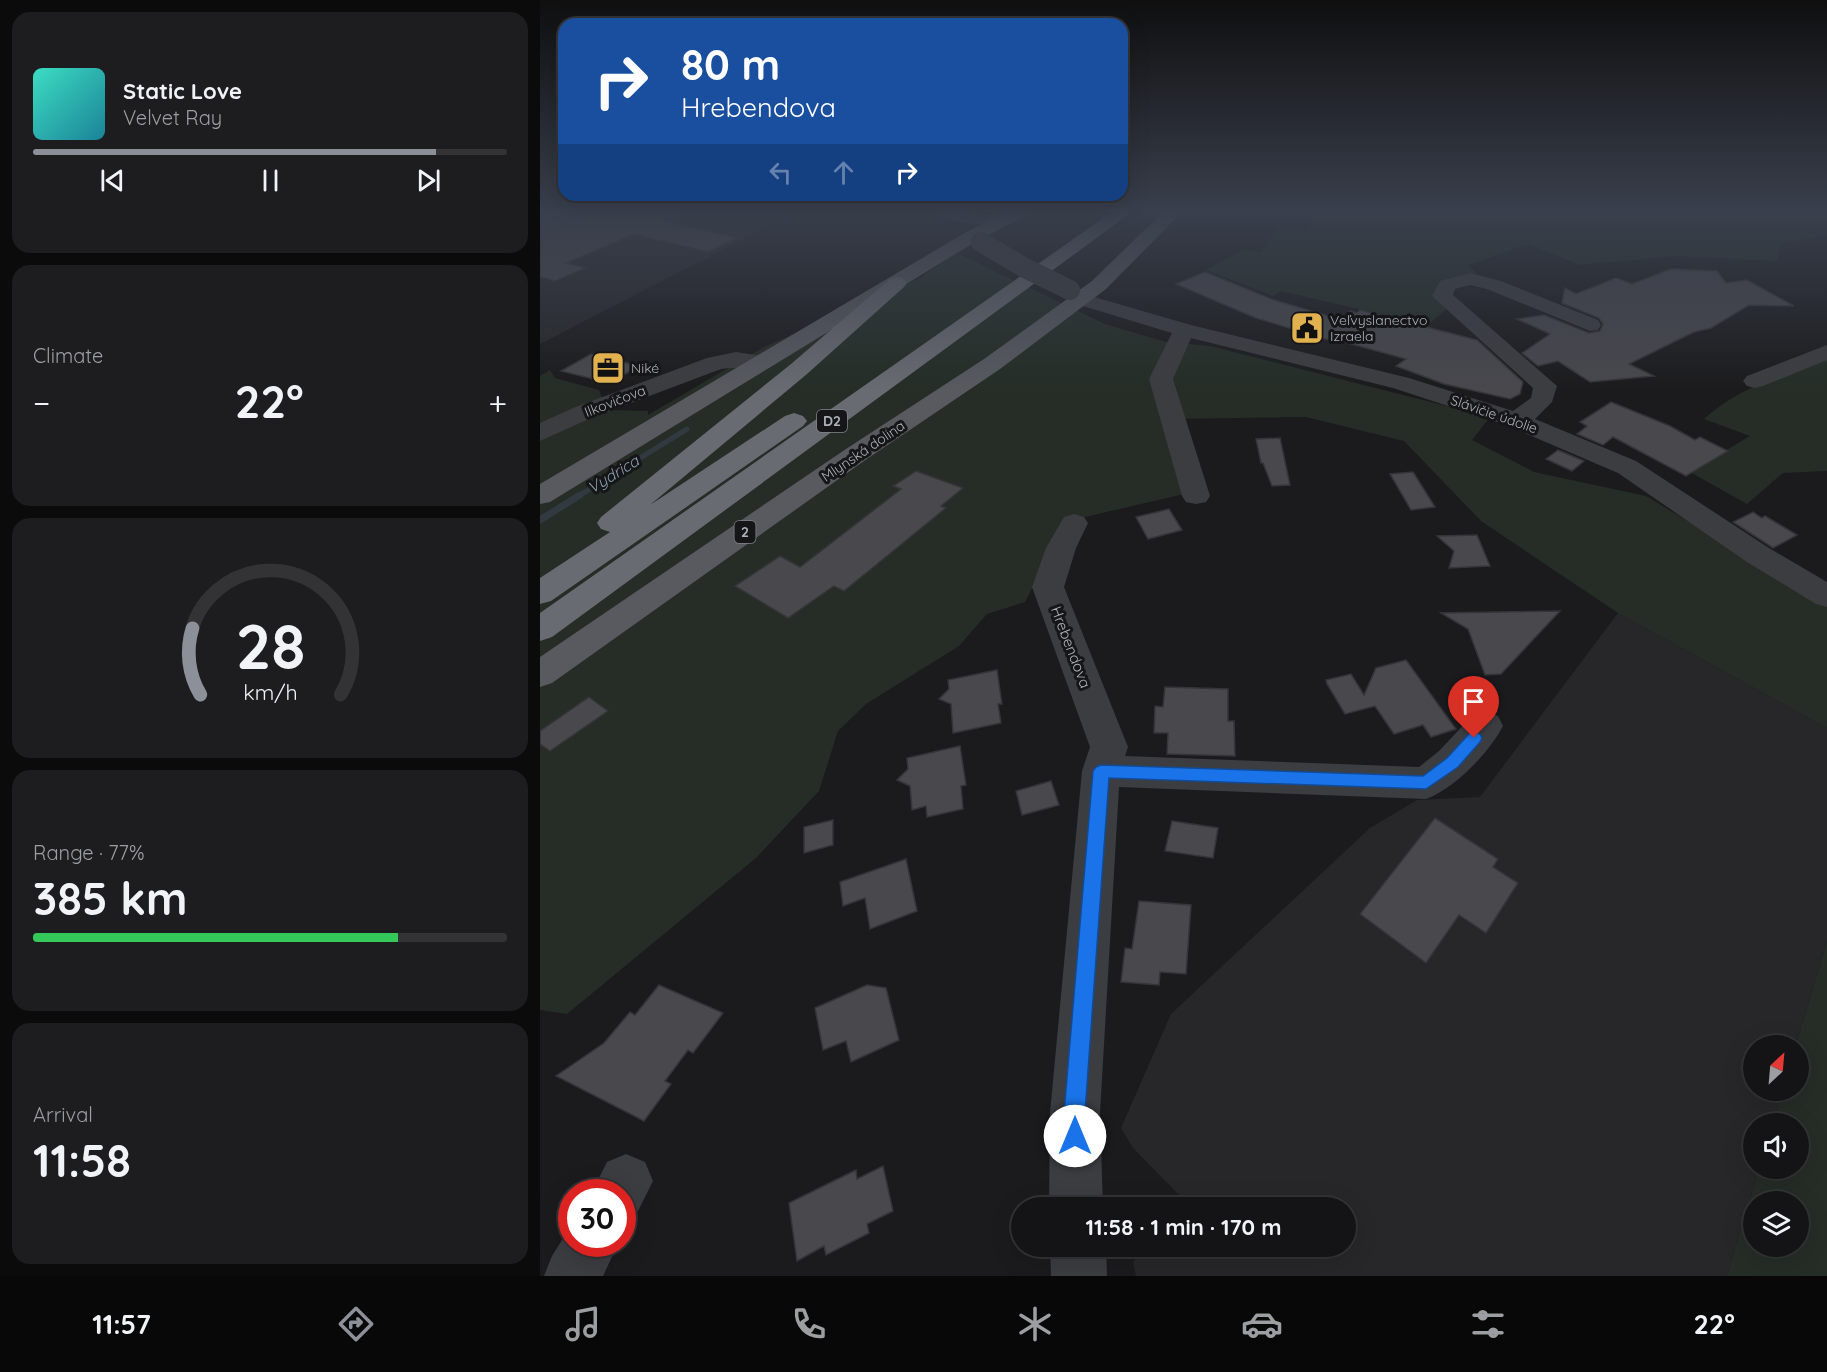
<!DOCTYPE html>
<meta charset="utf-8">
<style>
body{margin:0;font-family:Quicksand,sans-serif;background:#1d1d1f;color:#f1f3f6;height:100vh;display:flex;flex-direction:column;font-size:22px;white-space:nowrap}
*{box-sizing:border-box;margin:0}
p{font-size:20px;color:#9d9ea1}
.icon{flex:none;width:33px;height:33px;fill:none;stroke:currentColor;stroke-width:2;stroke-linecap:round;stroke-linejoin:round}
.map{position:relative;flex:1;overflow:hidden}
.sheet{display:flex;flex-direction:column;gap:12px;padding:12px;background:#0b0b0c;width:540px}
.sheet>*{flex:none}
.hud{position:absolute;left:18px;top:18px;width:570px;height:183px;border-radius:18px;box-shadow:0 6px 24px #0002,0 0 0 2px #333335;background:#1a4fa0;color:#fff;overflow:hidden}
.needle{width:39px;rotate:26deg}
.buttons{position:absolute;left:1203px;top:1035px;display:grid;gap:12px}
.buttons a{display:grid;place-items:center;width:66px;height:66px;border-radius:50%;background:#141416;box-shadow:0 6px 24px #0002,0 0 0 2px #333335;font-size:30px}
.speed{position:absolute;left:18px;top:1179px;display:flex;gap:12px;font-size:30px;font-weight:700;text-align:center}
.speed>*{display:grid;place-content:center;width:78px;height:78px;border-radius:50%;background:#141416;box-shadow:0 6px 24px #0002,0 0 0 2px #333335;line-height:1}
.speed .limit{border:9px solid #d22;background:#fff;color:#111}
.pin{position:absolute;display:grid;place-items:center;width:51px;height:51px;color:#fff;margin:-62px -26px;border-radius:50% 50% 50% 0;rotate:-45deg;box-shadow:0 0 6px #0007}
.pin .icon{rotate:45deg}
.me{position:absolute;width:66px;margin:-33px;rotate:0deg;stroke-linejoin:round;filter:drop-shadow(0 0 4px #0008)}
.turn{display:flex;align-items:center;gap:21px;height:126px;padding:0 24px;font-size:27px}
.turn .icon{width:78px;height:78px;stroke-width:2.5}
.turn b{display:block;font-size:42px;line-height:51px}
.lanes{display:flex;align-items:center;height:57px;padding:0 24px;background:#0003;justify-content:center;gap:30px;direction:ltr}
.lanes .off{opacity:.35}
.big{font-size:45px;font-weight:800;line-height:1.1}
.sheet .tile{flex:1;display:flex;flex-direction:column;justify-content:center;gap:9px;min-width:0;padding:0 21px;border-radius:18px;background:#1d1d1f}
.sheet .dial{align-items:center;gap:0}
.dial svg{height:156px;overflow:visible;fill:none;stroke:#333335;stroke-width:7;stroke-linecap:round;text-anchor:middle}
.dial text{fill:#f1f3f6;stroke:none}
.song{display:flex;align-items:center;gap:18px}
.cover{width:72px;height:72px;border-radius:9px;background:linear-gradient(135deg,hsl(170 70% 55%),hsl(190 70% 35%))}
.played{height:6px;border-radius:3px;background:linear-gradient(90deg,#8c9099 85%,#333335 85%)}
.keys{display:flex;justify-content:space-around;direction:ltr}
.heat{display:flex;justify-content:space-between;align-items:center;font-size:33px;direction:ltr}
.charge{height:9px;border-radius:4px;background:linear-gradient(90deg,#34c759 77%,#333335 0)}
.trip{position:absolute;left:471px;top:1197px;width:345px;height:60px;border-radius:30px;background:#141416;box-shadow:0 6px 24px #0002,0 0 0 2px #333335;font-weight:800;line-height:60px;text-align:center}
.tab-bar{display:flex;height:96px;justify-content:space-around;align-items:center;background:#080809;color:#9d9ea1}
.tab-bar .icon{width:42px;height:42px}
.tab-bar .on{color:#8c9099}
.tab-bar b{font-size:27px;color:#f1f3f6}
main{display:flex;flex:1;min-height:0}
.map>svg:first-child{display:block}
.built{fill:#27272a}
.green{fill:#252d26;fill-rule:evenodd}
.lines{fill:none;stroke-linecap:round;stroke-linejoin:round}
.stream-far1{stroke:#323940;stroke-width:5}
.stream{stroke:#323940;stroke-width:7}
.building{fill:#48484d;stroke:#353539;stroke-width:1.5}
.minor{fill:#3c3d41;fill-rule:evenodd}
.major{fill:#585a60;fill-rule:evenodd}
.highway{fill:#696b72;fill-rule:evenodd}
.minor-bridge{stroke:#3c3d41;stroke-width:20}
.route{fill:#1a73e8;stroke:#114b97;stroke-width:1.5}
.labels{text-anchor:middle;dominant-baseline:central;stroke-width:6;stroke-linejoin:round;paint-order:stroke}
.far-poi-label{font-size:14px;fill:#afb2bb;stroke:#161618;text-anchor:start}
.far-street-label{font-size:14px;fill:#afb2bb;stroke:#161618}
.shield{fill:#161618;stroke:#81838a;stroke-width:1.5}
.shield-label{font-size:14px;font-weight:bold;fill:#afb2bb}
.street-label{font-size:15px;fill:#afb2bb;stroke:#161618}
.water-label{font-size:16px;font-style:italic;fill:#8a9fb2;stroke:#161618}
</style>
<main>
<section class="sheet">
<div class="tile">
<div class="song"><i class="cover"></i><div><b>Static Love</b><p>Velvet Ray</p></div></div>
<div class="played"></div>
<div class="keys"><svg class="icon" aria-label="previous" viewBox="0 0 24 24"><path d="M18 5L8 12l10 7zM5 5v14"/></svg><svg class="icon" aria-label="pause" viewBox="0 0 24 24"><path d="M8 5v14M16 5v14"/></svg><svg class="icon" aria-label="next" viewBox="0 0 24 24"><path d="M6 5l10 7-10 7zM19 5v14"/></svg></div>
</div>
<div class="tile"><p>Climate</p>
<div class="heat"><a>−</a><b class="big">22°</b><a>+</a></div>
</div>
<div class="tile dial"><svg viewBox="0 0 100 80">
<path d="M14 69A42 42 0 1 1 86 69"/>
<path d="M14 69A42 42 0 0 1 10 35" stroke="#8c9099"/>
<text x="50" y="56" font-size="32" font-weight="700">28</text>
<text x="50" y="72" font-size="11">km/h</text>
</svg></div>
<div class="tile"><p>Range · 77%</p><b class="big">385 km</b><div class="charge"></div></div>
<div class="tile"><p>Arrival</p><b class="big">11:58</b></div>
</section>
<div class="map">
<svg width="1287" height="1276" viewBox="0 0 1287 1276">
<rect width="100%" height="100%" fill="#1b1b1d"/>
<g class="built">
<path d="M 0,212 L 251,212 L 244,218 L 0,344 Z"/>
<path d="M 1078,613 L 1287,728 L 1287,941 L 1256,1045 L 1214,1046 L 1214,1090 L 1242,1091 L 1233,1123 L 1214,1124 L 1214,1168 L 1219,1169 L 1187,1276 L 596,1276 L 593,1262 L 605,1247 L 806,1246 L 806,1208 L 634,1207 L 641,1197 L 593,1148 L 581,1128 L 631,1014 L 830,828 L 877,800 L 940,797 Z"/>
</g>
<g class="green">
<path d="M 778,212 L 1287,212 L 1287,235 L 1240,244 L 1237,261 L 1135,256 L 1040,265 L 988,244 L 928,265 L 936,273 L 904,284 L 909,307 L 888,325 L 741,291 L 733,296 L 666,270 L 703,250 L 721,252 L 739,227 L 766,230 Z"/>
<path d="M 417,253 L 565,324 L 626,342 L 670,346 L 950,417 L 932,440 L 994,472 L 1106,496 L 1287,605 L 1287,728 L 1078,613 L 941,521 L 864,441 L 766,417 L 629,419 L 644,494 L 528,521 L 485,602 L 447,614 L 419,646 L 326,704 L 298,731 L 279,791 L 216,858 L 27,1014 L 0,1010 L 0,376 L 10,370 L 15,378 L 59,390 L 67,410 L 108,411 L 108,415 L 224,347 L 380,278 Z"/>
<path d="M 1287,359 L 1287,471 L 1243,473 L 1207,504 L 1150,472 L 1210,436 L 1164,419 C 1198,387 1244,375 1287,359 Z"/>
<path d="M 1287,941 L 1287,1276 L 1187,1276 L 1219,1169 L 1258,1168 L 1258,1124 L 1233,1123 L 1242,1091 L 1258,1090 L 1258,1046 L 1256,1045 ZM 1214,1202 L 1258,1202 L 1258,1246 L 1214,1246 Z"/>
</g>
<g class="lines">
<path class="stream-far1" d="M 37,497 L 147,429"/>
<path class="stream" d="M 0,520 L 40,495"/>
</g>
<g class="building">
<path d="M 0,212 L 146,212 L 124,221 L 197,238 L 168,252 L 94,234 L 26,263 L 45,268 L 15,281 L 0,277 Z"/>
<path d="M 1131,269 L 1177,271 L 1186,283 L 1207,280 L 1254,306 L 1209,305 L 1171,328 L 1154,332 L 1089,364 L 1114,376 L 1050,382 L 1018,361 L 998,366 L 982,353 L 1010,334 L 977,319 L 1004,315 L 1049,333 L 1060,331 L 1063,324 L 1059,318 L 1022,303 L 1025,288 L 1036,294 L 1076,278 L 1092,284 Z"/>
<path d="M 665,272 L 734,300 L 802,320 L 810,311 L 817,313 L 820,310 L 937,340 L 983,382 L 980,394 L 970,399 L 904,384 L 856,366 L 866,359 L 801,341 L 799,343 L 716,318 L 636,284 Z"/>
<path d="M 51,354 L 99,366 L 70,383 L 21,371 Z"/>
<path d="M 1071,402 L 1130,426 L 1155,440 L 1160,437 L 1188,451 L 1146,476 L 1073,437 L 1063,445 L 1037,434 L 1047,426 L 1040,422 Z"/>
<path d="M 740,438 L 750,485 L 732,486 L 723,463 L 721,463 L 716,439 Z"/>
<path d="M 1018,450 L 1044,461 L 1032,471 L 1006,459 Z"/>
<path d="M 376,471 L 423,488 L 401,506 L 406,508 L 304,591 L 294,586 L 248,618 L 195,586 L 240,556 L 260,567 L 361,489 L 353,486 Z"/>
<path d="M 873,472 L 895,507 L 871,510 L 850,474 Z"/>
<path d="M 629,509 L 642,530 L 608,539 L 596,517 Z"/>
<path d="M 1213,512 L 1222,518 L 1225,516 L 1257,535 L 1233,548 L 1193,522 Z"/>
<path d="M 937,535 L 950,566 L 909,568 L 914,551 L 897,536 Z"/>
<path d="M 1020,611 L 961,674 L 945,675 L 928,629 L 901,613 Z"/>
<path d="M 866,660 L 916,729 L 891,737 L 883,725 L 854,734 L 835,706 L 805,714 L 787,684 L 786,680 L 811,674 L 824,695 L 836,668 Z"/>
<path d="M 457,670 L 462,704 L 458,704 L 461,723 L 413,733 L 411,704 L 399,699 L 409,689 L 408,680 Z"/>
<path d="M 625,687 L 688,689 L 688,721 L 694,721 L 695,756 L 627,754 L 628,733 L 614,733 L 615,706 L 623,707 Z"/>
<path d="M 49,697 L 68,711 L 10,751 L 0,744 L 0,731 Z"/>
<path d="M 420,746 L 426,785 L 421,786 L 423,809 L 387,817 L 386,806 L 372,810 L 370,786 L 357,780 L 368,769 L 367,758 Z"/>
<path d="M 511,781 L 519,805 L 482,815 L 476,791 Z"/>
<path d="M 895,818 L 958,859 L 953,867 L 978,883 L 946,933 L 919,915 L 886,963 L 820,914 Z"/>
<path d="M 293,820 L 293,845 L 264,853 L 264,827 Z"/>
<path d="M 632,821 L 678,828 L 673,858 L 625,851 Z"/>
<path d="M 366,859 L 377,911 L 330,929 L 325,898 L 303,906 L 300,882 Z"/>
<path d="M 599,901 L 651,905 L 646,974 L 620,972 L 619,985 L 581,982 L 585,948 L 592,949 Z"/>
<path d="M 119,985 L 183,1013 L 153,1053 L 148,1050 L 125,1081 L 131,1084 L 104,1121 L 16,1076 L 64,1043 L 90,1012 L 95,1015 Z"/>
<path d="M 327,985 L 346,988 L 359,1040 L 311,1062 L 306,1041 L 283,1050 L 275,1008 Z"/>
<path d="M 343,1166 L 353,1211 L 327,1224 L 329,1233 L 286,1255 L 284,1246 L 257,1261 L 249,1203 L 316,1170 L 317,1179 Z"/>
</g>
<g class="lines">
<g class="minor">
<path d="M 399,212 L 423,212 L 438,216 L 464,213 L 470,214 L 473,218 L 470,222 C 445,228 425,223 401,217 Z"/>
<path d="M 930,273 L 961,281 L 1058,320 L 1061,325 L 1058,330 L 1050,331 L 947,289 L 930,285 L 915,289 L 913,295 L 1017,386 L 1012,402 L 995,419 L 1096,461 L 1229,548 L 1287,582 L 1287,607 L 1276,604 L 1207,562 L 1078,473 L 966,425 L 853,388 L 651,338 L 633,379 L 670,496 L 666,502 L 656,504 L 646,502 L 642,496 L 609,379 L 632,333 L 533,303 L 520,290 L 523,286 L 537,286 L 547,295 L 651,325 L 869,378 L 973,411 L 991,398 L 993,388 L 892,296 L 900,281 Z"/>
<path d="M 1287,345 L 1287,360 L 1223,386 L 1215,388 L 1207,386 L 1203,381 L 1207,376 Z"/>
<path d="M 196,352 L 229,357 L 232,362 L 229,367 C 213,371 198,366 181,369 L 51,418 L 0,441 L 0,423 L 33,408 L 167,358 Z"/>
<path d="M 534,514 L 544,517 L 548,523 L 536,548 L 524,587 L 588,747 L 585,756 L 879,767 L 899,751 L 932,716 L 945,712 L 958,716 L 963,726 C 949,753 914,789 886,799 L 579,787 L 560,1113 L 563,1208 L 509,1208 L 510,1113 L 542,771 L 550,747 L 492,587 L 506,548 L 524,517 Z"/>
<path d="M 86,1154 L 105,1162 L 113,1181 L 98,1211 L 82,1217 L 82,1192 L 52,1192 L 67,1162 Z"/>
<path d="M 32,1224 L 32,1244 L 78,1244 L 63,1276 L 4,1276 L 12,1256 Z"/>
<path d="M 510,1246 L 566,1246 L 567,1276 L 511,1276 Z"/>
</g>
<g class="major">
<path d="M 465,212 L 488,212 L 485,216 L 435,242 L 10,502 L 0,504 L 0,484 L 423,234 Z"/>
<path d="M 623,212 L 642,212 L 566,289 L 460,369 L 324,461 L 12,683 L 0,687 L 0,657 L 306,449 L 444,359 L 552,281 Z"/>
</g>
<g class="highway">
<path d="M 572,212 L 592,212 L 12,637 L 0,641 L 0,613 Z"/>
<path d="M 357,277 L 364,279 L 367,283 L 364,287 L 267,374 L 110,505 L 245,416 L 254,413 L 263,416 L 267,421 L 263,426 L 11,601 L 0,604 L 0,578 L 70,532 L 61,529 L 57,523 L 61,517 L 251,364 L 350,279 Z"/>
</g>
<path class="minor-bridge" d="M 441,242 L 485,268 L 530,290"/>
</g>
<linearGradient id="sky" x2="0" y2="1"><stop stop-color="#0f0f10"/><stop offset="0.54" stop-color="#393f4c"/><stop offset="1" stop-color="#393f4c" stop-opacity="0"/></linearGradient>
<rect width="1287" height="390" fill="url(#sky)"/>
<path class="route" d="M 934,732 L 940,734 L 942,738 L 940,742 L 918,767 L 886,789 L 569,778 L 545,1113 L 546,1136 L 543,1144 L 535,1147 L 528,1144 L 525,1136 L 524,1113 L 553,771 L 556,767 L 561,765 L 883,776 L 907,758 L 929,734 Z"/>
<defs>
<g id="civic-square" transform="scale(1.725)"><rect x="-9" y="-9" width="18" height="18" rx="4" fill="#e1b14f" stroke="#161618"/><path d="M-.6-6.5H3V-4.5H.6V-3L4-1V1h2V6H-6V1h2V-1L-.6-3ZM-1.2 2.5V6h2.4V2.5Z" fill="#111"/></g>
<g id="office-square" transform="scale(1.725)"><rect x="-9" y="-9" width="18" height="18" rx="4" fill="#e1b14f" stroke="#161618"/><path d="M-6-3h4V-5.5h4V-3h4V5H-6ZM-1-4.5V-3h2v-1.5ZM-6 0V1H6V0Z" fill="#111"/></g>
</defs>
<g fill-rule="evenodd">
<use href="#civic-square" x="767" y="328"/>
<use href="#office-square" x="68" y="368"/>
</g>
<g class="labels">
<g class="far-poi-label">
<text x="790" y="320">Veľvyslanectvo<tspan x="790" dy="16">Izraela</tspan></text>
<text x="91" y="368">Niké</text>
</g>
<g class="far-street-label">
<text transform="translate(75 401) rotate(-21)">Ilkovičova</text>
<text transform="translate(954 414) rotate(19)">Slávičie údolie</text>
<text transform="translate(323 451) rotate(-34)">Mlynská dolina</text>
</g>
<g class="shield">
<rect x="277" y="410" width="30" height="22" rx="4.5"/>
<rect x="194.5" y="521" width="21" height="22" rx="4.5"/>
</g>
<g class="shield-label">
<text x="292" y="421">D2</text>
<text x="205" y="532">2</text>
</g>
<g class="street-label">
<text transform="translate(531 647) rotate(69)">Hrebendova</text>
</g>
<g class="water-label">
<text transform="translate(73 474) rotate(-32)">Vydrica</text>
</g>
</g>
</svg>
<div class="buttons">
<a><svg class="needle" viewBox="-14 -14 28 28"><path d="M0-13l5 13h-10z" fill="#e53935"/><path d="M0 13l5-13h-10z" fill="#9d9ea1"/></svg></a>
<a><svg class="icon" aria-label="sound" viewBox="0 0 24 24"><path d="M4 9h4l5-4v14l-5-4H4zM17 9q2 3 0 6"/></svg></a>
<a><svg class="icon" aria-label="layers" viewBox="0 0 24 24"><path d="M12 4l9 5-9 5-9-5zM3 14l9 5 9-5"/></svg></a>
</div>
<div class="speed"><div class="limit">30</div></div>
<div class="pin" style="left:934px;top:738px;background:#d93025"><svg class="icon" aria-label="arrive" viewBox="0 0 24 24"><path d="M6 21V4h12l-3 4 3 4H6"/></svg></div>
<svg class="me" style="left:535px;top:1136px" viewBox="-20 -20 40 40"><circle r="19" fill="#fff"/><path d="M0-13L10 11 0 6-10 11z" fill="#1a73e8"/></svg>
<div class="trip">11:58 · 1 min · 170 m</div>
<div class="hud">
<div class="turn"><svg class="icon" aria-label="right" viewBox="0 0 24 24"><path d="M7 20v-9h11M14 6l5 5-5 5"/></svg><div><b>80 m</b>Hrebendova</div></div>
<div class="lanes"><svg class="icon off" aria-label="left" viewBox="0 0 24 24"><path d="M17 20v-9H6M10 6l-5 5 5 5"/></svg><svg class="icon off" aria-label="ahead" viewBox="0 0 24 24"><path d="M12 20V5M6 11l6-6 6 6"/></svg><svg class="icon" aria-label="right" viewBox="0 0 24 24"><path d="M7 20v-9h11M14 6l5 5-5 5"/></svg></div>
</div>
</div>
</main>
<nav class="tab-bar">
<b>11:57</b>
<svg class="icon on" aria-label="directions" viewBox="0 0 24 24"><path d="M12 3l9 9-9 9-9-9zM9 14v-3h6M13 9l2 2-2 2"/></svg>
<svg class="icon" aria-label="music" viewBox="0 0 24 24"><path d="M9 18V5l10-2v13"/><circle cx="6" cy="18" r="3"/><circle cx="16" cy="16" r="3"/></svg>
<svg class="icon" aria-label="phone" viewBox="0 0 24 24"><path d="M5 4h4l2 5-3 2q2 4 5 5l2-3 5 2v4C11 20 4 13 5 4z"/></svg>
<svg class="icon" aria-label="climate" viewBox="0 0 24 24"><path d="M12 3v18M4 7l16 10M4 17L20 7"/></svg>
<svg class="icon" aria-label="car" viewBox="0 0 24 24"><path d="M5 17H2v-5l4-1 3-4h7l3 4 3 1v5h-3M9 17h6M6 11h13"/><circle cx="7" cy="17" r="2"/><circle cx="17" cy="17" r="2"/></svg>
<svg class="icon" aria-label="filters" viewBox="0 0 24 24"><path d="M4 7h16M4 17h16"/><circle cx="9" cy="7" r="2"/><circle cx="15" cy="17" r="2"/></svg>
<b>22°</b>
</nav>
